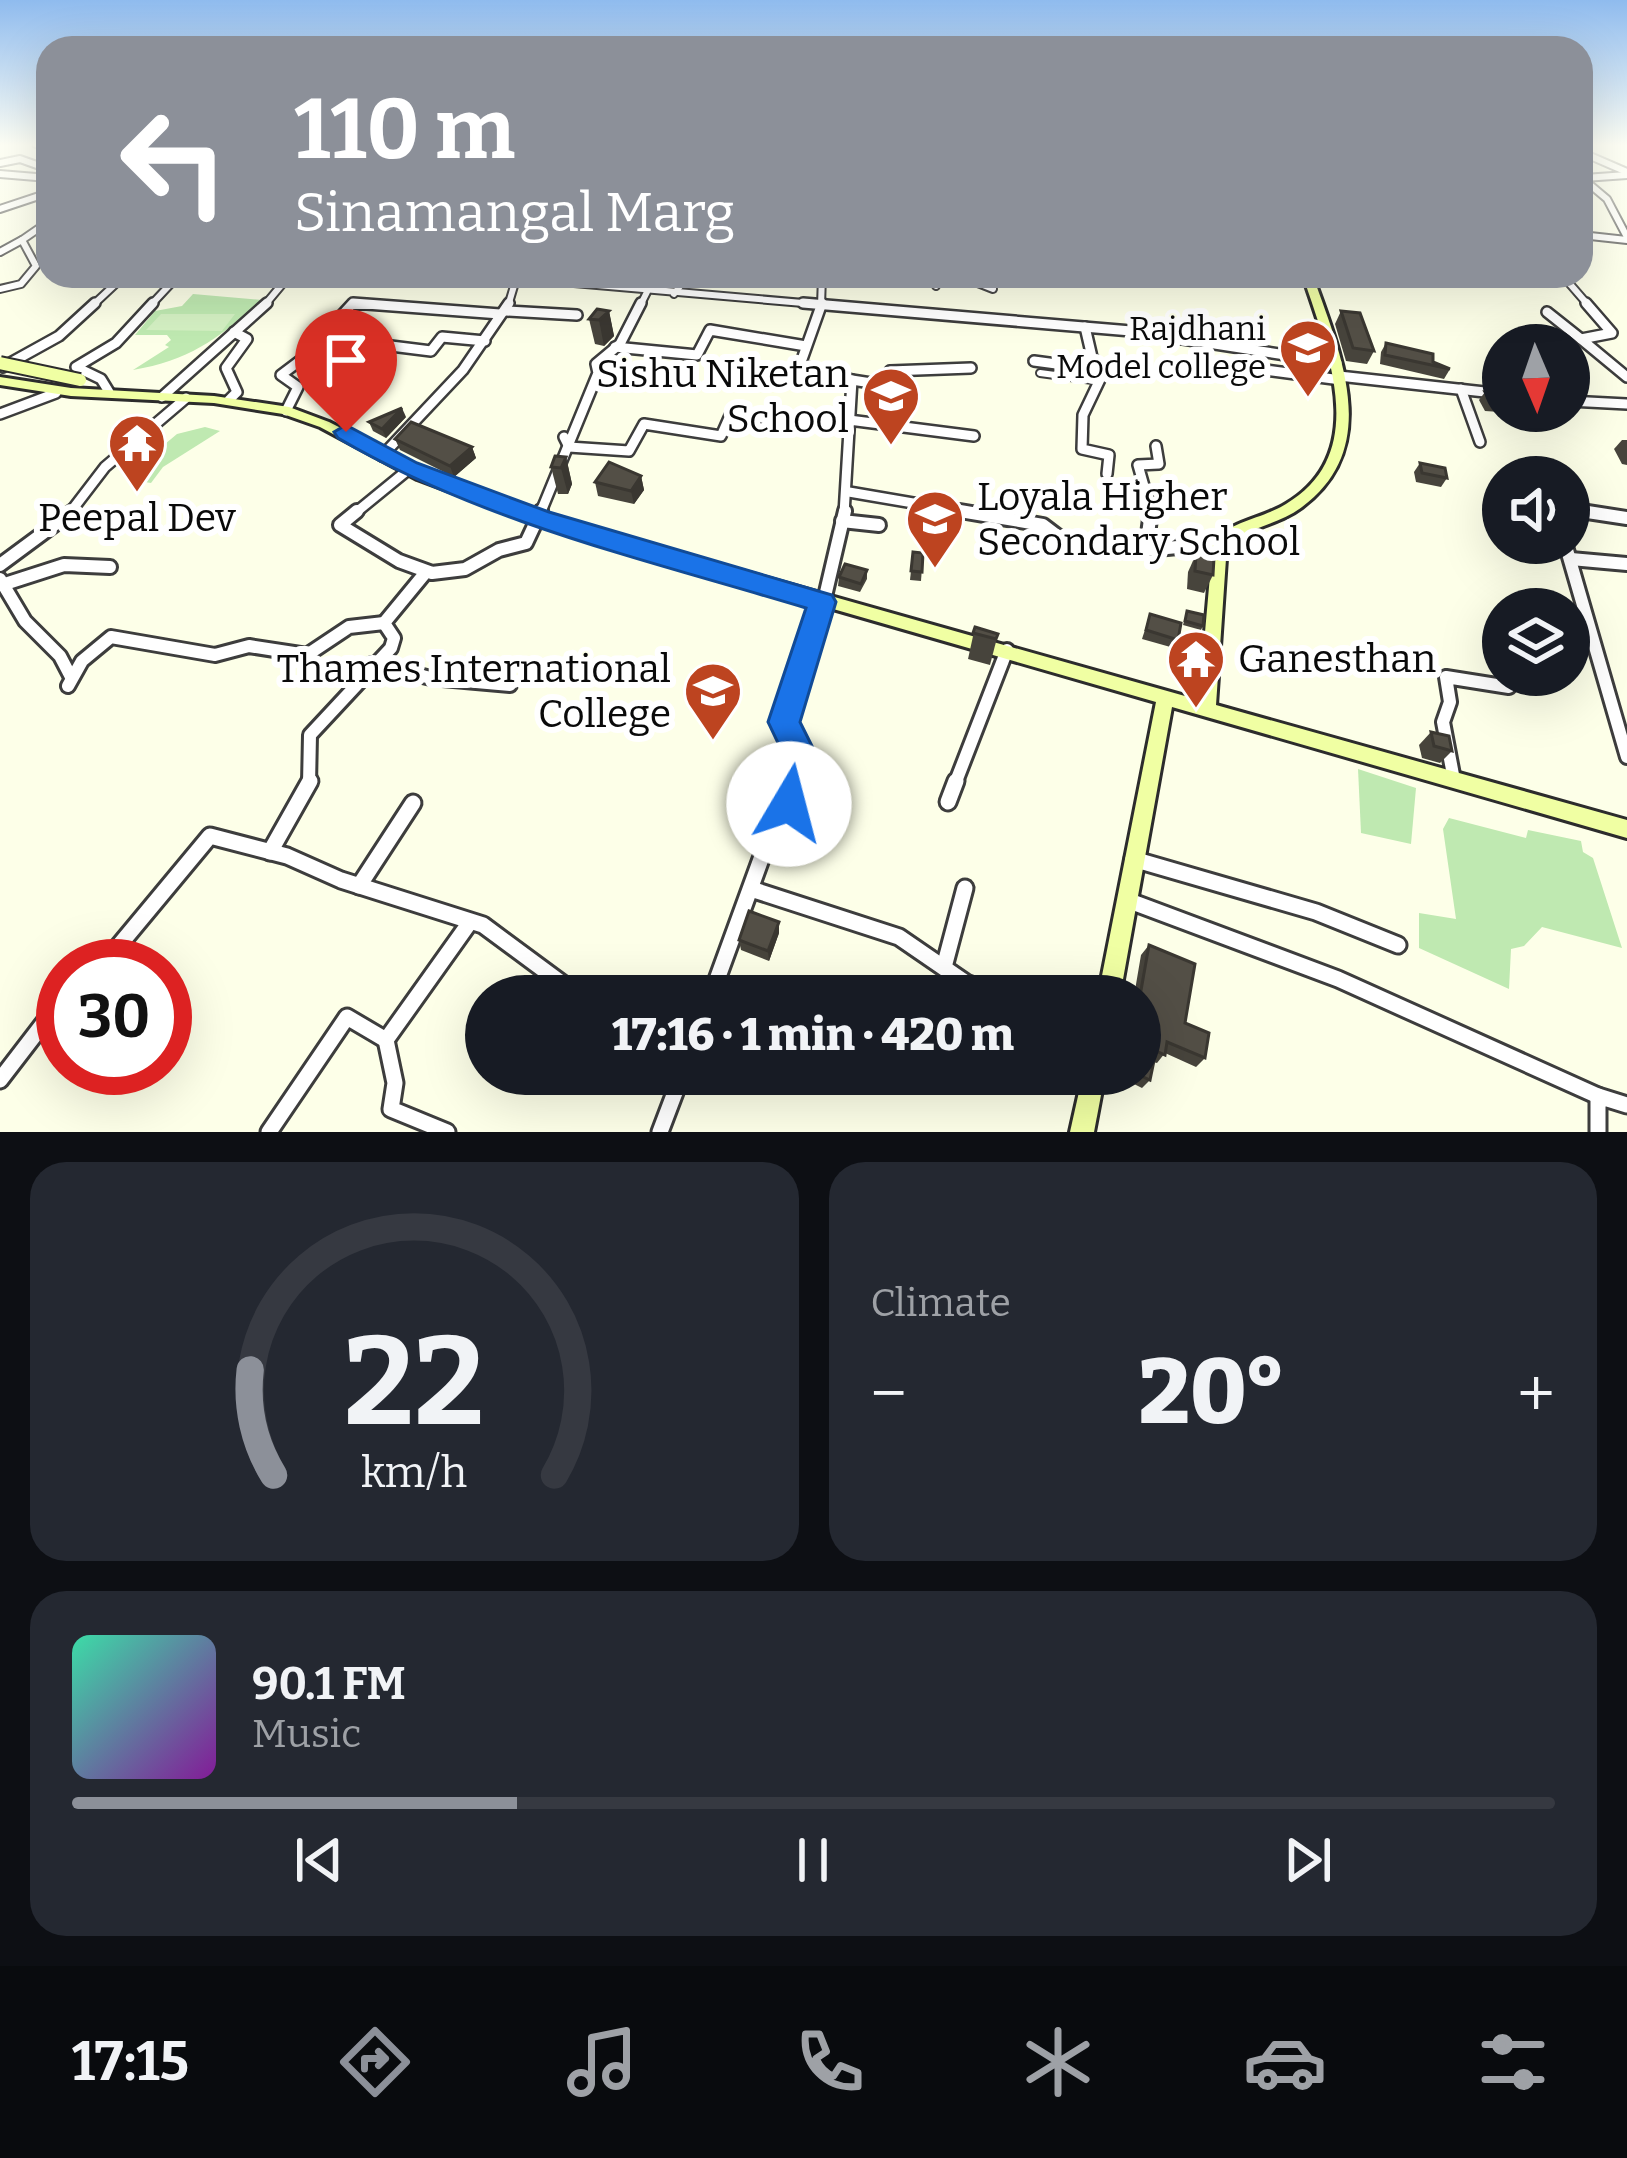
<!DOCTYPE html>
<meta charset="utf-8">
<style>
body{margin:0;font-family:Bitter,serif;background:#242831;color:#f1f3f6;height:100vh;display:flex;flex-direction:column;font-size:45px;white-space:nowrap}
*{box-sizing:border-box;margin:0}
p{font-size:39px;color:#9ea1a6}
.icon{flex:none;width:66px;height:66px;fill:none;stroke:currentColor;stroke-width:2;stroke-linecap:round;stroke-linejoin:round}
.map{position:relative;height:1132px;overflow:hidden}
.details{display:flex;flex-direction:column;gap:30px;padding:30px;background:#0d0f14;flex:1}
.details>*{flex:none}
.top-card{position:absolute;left:36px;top:36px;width:1557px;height:252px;border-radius:36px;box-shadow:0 12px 48px #0002;background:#8c9099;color:#fff;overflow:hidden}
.needle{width:78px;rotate:178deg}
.tools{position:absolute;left:1482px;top:324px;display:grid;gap:24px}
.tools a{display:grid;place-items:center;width:108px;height:108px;border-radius:50%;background:#171b24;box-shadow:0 12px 48px #0002;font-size:60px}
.speed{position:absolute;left:36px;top:939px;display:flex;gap:24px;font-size:60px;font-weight:700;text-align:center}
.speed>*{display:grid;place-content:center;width:156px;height:156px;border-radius:50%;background:#171b24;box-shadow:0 12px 48px #0002;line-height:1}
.speed .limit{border:18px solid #d22;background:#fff;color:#111}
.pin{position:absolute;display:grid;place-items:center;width:102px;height:102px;color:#fff;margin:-123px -51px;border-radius:50% 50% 50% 0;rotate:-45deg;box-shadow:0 0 12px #0007}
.pin .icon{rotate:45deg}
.me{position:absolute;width:132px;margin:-66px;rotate:8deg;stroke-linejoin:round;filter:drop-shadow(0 0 9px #0008)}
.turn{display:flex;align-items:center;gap:42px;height:252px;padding:0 60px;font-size:54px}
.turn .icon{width:156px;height:156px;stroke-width:2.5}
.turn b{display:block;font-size:84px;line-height:102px}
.big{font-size:90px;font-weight:800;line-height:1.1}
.details .tile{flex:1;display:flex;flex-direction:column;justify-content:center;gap:18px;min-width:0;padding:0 42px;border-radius:36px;background:#242831}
.details .dial{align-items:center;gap:0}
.dial svg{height:312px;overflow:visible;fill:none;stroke:#363941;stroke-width:7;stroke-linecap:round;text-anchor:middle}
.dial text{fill:#f1f3f6;stroke:none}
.song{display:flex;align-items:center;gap:36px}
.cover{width:144px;height:144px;border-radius:18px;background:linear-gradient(135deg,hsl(160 70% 55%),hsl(290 70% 35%))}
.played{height:12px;border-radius:6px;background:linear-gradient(90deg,#8c9099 30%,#363941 30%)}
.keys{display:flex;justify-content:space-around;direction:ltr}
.heat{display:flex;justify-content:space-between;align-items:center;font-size:66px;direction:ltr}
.details .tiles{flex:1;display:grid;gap:30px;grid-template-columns:1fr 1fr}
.tile:last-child{grid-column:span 2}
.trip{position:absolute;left:465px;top:975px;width:696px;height:120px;border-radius:60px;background:#171b24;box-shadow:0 12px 48px #0002;font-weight:800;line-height:120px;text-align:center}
.tabs{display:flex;height:192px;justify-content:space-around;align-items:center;background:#090b0e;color:#9ea1a6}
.tabs .icon{width:84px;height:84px}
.tabs .active{color:#8c9099}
.tabs b{font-size:54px;color:#f1f3f6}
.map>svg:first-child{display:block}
.green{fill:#bfe9b1}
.pitch{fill:#d4f0c3}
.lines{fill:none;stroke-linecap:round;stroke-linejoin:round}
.pedestrian-casing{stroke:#3d3d3d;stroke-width:10}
.minor-far3-casing{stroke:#3d3d3d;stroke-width:10}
.minor-far2-casing{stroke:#3d3d3d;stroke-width:14}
.minor-far1-casing{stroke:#3d3d3d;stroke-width:18}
.minor-casing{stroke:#3d3d3d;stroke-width:21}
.secondary-casing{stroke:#2c2c2c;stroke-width:6}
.pedestrian{stroke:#fff;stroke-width:6}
.minor-far3{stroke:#fff;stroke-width:6}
.minor-far2{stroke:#fff;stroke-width:9}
.minor-far1{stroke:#fff;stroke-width:12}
.minor{stroke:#fff;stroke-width:15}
.secondary{fill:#f0ffa3;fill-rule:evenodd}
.secondary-bridge-casing{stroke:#2c2c2c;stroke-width:16;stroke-linecap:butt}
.secondary-bridge{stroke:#f0ffa3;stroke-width:12}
.wall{fill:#47443c}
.shaded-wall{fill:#3a3731}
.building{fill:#534f46;stroke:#3a3731;stroke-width:3}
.route{fill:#1a73e8;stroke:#114b97;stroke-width:3}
.labels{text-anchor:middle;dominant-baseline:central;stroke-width:12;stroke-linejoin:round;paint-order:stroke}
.far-poi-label{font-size:33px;fill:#0a0a0a;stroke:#fff;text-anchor:end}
.poi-label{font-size:39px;fill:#0a0a0a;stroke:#fff;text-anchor:end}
</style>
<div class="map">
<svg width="1627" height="1132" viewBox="0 0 1627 1132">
<rect width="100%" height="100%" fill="#fdffe8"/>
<g class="green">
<path d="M 193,294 L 262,300 C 219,338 191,360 133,370 L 169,347 L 165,345 L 171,340 L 167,335 L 135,335 L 155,311 L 182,306 Z"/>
<path d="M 205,427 L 220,431 L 163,467 L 151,483 L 132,480 L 139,470 L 151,468 L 140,465 L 177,434 Z"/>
<path d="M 1358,769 L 1416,788 L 1411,844 L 1361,833 Z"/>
<path d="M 1449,818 L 1526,838 L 1528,830 L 1581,841 L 1583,852 L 1593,858 L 1622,948 L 1542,927 L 1524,946 L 1511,949 L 1509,989 L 1419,948 L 1419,913 L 1456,919 L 1443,829 Z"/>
</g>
<path class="pitch" d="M 161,314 L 235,314 L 222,331 L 146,330 Z"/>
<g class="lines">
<g class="pedestrian-casing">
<path id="pedestrian" d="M 1040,373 L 1100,381"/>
</g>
<g class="minor-far3-casing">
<g id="minor-far3">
<path d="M 36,144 L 48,149"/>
<path d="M 1581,152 L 1627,172"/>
<path d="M 0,163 L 20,159 L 48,169"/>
<path d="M 0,174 L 48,178"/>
<path d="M 1582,178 L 1607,199 L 1627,237"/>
<path d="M 1584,178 L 1627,175"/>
<path d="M 0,209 L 48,193"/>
<path d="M 1581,235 L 1627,240"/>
<path d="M 0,252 L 22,240"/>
<path d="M 960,276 L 993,289"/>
<path d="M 1201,276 L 1262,276"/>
<path d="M 1563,276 L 1589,306"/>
<path d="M 516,278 L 838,306"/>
<path d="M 936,286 L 939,277"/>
<path d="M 0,289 L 21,284 L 36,266 L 22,240 L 48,222"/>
<path d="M 674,294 L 688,276"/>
<path d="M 92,306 L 124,276"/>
<path d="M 150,306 L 178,276"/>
<path d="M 264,306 L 289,276"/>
<path d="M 350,306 L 390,306"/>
<path d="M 508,306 L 517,276"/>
<path d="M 640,306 L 647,292"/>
<path d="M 821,306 L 822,276"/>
</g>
</g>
<g class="minor-far2-casing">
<g id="minor-far2">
<path d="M 803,303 L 1131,331 L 1337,363"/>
<path d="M 822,303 L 800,365 L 852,380 L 844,514"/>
<path d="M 1586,303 L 1612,333 L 1581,339 L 1627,377"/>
<path d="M 506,311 L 577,315"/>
<path d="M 1547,312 L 1581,339"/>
<path d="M 1085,327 L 1092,357 L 1104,371 L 1083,415 L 1082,449 L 1109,455 L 1107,474"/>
<path d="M 338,332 L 351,341 L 431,351 L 442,337 L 485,341"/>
<path d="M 615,347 L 697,355 L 710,330 L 806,346"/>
<path d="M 1034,361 L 1101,370"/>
<path d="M 1227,365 L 1341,380"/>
<path d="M 3,367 L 59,336 L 95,303"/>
<path d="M 1339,376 L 1503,394"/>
<path d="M 852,380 L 884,385 L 890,371 L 971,368"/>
<path d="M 1461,389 L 1480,442"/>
<path d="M 109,392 L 101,379 L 76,367 L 116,343 L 153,303"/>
<path d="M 162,397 L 267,303"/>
<path d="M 229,400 L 237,392 L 226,368 L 247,339 L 234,332"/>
<path d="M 1569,401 L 1627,404"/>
<path d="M 286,411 L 298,387 L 281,375 L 338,332 L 330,328 L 353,303 L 500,314"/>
<path d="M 0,414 L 56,393"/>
<path d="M 564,437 L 569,447 L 629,451 L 644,424 L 721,436 L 732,411 L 785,422 L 849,420 L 974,436"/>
<path d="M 382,456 L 463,370 L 509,303"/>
<path d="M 849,492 L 977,514"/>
<path d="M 1569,509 L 1600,514"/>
<path d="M 69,514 L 105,467 L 186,398"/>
<path d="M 354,514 L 409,469"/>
<path d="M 540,514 L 598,373 L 596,364 L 620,344 L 641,303"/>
<path d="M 1152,514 L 1138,465 L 1159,464 L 1156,446"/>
</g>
</g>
<g class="minor-far1-casing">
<g id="minor-far1">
<path d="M 357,511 L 340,525 L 399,561 L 432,573 L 465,569 L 499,550 L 526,543 L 541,511"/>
<path d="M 960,511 L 1043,525 L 1072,547 L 1146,550"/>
<path d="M 1151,511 L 1146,550 L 1220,543"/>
<path d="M 1581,511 L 1627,518"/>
<path d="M 842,521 L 879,525"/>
<path d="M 1565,543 L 1627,757"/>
<path d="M 1571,559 L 1627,564"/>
<path d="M 0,565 L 73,511"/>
<path d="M 0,579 L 25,621 L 60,656 L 71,677"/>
<path d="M 8,583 L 64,565 L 110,567"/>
<path d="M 372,664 L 431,678 L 510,685"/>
<path d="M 68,686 L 82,661 L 111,637 L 215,655 L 249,646 L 307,655 L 349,627 L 384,623"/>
<path d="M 1454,780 L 1443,722 L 1450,702 L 1446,677 L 1509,687"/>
<path d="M 309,784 L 310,735 L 391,648 L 394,638 L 384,623 L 426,572"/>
<path d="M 796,784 L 805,764 L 784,722 L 798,664 L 819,622 L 845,511"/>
<path d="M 955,784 L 1007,650"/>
</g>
</g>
<g class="minor-casing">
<g id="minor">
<path d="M 948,802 L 956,781"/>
<path d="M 270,852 L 310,781"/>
<path d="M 1133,859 L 1316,912 L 1398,945"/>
<path d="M 359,886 L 413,803"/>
<path d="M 751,889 L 899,937 L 966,983 L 999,996"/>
<path d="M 1127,900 L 1338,979 L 1598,1096"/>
<path d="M 102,966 L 210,836 L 287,856 L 341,880 L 483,925 L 579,996"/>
<path d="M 944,967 L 965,888"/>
<path d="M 711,996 L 761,859 L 797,781"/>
<path d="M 386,1040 L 395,1083 L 391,1109 L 447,1132"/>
<path d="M 0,1080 L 63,998"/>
<path d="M 269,1132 L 347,1017 L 386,1040 L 470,922"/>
<path d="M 660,1132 L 682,1074"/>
<path d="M 1598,1132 L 1598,1096 L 1627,1105"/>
</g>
</g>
<g class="secondary-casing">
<g id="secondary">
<path d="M 1303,276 L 1313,276 C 1340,353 1383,447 1302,507 C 1280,524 1250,527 1227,544 L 1216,705 L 1627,820 L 1627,838 L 1172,707 L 1120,996 L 1098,996 L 1156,702 L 534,523 L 417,479 L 320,427 L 283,414 L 214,403 L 71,396 L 0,385 L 0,377 L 71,388 L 214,396 L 289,407 L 329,422 L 427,472 L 544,515 L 1199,700 L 1213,542 C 1232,520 1262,519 1286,504 C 1372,453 1327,350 1303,276 Z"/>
<path d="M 1083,1074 L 1105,1074 L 1094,1132 L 1070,1132 Z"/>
</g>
</g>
<use href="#pedestrian" class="pedestrian"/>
<use href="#minor-far3" class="minor-far3"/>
<use href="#minor-far2" class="minor-far2"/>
<use href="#minor-far1" class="minor-far1"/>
<use href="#minor" class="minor"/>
<use href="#secondary" class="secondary"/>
<g class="secondary-bridge-casing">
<path id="secondary-bridge" d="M 0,363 L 80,380"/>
</g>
<use href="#secondary-bridge" class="secondary-bridge"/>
</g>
<g class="wall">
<path d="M 609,311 L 614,336 L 604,346 L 595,344 L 589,319 Z"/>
<path d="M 1341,311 L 1374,351 L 1367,364 L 1346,361 L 1335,324 Z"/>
<path d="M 1386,343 L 1433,362 L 1450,369 L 1444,379 L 1380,364 L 1381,352 Z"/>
<path d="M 1485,392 L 1503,399 L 1503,408 L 1500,412 L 1485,411 L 1479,400 Z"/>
<path d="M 406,417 L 386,438 L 373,431 L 369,422 Z"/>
<path d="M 395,439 L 472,447 L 476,458 L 454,477 L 400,450 Z"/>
<path d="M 1622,440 L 1627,440 L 1627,465 L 1622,464 L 1614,449 Z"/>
<path d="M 566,457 L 572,484 L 568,494 L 558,494 L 551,467 Z"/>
<path d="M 1420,463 L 1447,478 L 1441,487 L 1416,482 L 1414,472 Z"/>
<path d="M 641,476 L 644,490 L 634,504 L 598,496 L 595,482 Z"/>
<path d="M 913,552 L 923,553 L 921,581 L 910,580 Z"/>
<path d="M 1196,554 L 1213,575 L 1204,593 L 1187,589 L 1188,572 Z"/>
<path d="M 867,570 L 867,579 L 860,592 L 838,586 L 839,577 Z"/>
<path d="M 1187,611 L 1203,626 L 1201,630 L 1183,625 Z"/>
<path d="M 1150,614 L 1178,640 L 1174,648 L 1142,639 Z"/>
<path d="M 975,627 L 998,634 L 990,665 L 968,659 Z"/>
<path d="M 1431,732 L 1452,751 L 1440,763 L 1422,758 L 1419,745 Z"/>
<path d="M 779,933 L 769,961 L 741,950 L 739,940 Z"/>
<path d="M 1149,945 L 1185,1023 L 1205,1058 L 1196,1067 L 1165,1053 L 1157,1063 L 1153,1062 L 1150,1080 L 1142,1088 L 1120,1077 L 1120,1074 L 1140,1074 L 1140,996 L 1134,996 L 1141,955 Z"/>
</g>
<g class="shaded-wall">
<path d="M 609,311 L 614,336 L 604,346 L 599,320 Z"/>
<path d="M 402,408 L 406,417 L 386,438 L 382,429 Z"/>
<path d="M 472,447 L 476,458 L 454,477 L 450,466 Z"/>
<path d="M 566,457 L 572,484 L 568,494 L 561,468 Z"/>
<path d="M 641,476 L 644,490 L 634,504 L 631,491 Z"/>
<path d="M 779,922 L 779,933 L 769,961 L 768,951 Z"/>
</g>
<g class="building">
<path d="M 597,309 L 609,311 L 599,320 L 589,319 Z"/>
<path d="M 1341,311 L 1360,313 L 1374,351 L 1353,348 Z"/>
<path d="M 1386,343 L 1433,354 L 1433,362 L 1450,369 L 1385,355 Z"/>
<path d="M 1485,392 L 1500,393 L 1503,403 L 1491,402 Z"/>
<path d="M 402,408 L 382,429 L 369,422 Z"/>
<path d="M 411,422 L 472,447 L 450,466 L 395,439 Z"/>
<path d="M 555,456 L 566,457 L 561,468 L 551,467 Z"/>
<path d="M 609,462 L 641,476 L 631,491 L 595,482 Z"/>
<path d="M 1420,463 L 1445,468 L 1447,478 L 1422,473 Z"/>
<path d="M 913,552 L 923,553 L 922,572 L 911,571 Z"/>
<path d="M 1196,554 L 1214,558 L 1213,575 L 1195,571 Z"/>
<path d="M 845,564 L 867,570 L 861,584 L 839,577 Z"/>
<path d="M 1187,611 L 1204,615 L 1203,626 L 1185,621 Z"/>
<path d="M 1150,614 L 1181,623 L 1178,640 L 1146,630 Z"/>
<path d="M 975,627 L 998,634 L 996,639 L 973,633 Z"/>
<path d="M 1569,638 L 1576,640 L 1578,655 L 1569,653 Z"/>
<path d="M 1431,732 L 1449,736 L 1452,751 L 1434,746 Z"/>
<path d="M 749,911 L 779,922 L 768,951 L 739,940 Z"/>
<path d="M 1149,945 L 1195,964 L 1185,1023 L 1209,1033 L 1205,1058 L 1167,1042 L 1165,1055 L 1156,1051 L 1150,1080 L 1137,1074 L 1140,1074 L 1140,996 Z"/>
</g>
<linearGradient id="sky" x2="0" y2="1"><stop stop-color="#8fbbee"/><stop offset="0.48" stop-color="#fefff5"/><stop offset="1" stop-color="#fefff5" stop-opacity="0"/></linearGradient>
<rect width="1627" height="302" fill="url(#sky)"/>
<path class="route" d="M 346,425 L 417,463 L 549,512 L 832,595 L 836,602 L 800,722 L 821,764 L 801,815 L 789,820 L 777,815 L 772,804 L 788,764 L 768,722 L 806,608 C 647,560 481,522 338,438 L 334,432 Z"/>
<defs>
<g id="university-pin" transform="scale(3)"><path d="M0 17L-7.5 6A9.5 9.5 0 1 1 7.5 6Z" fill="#bd4420" stroke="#fff"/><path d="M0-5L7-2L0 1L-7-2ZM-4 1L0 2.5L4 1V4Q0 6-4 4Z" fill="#fff"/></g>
<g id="school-pin" transform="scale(3)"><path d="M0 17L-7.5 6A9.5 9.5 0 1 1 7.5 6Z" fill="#bd4420" stroke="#fff"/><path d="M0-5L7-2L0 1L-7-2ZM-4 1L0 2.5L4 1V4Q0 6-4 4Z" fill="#fff"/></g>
<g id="temple-pin" transform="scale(3)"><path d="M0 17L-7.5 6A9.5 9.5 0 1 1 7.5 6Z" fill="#bd4420" stroke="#fff"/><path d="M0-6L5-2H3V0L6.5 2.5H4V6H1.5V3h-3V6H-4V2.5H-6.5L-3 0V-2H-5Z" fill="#fff"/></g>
</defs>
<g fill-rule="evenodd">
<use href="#university-pin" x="1308" y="348"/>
<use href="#school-pin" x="891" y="396"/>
<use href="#temple-pin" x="137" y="443"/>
<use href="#university-pin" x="935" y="519"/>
<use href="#temple-pin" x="1196" y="659"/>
<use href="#university-pin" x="713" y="691"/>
</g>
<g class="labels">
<g class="far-poi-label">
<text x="1266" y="329">Rajdhani<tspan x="1266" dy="38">Model college</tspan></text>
</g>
<g class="poi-label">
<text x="849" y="374">Sishu Niketan<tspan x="849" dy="45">School</tspan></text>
<text x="977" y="497" text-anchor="start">Loyala Higher<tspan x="977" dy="45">Secondary School</tspan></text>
<text x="137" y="518" text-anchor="middle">Peepal Dev</text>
<text x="1238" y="659" text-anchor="start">Ganesthan</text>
<text x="671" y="669">Thames International<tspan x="671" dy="45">College</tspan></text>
</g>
</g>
</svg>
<div class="tools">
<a><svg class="needle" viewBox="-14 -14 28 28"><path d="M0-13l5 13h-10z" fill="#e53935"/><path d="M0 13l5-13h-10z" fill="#9ea1a6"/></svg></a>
<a><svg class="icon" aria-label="sound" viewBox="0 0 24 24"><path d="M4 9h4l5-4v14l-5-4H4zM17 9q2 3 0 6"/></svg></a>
<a><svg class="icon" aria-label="layers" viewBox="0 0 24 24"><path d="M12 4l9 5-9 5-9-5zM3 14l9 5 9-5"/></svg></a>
</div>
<div class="speed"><div class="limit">30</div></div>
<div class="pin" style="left:346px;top:432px;background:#d93025"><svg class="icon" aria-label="arrive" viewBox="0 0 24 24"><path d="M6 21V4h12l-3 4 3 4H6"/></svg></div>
<svg class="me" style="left:789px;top:804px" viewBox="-20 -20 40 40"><circle r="19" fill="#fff"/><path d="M0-13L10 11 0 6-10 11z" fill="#1a73e8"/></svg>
<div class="trip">17:16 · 1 min · 420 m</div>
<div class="top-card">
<div class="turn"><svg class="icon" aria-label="left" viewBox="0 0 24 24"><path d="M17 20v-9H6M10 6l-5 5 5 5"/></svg><div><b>110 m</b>Sinamangal Marg</div></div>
</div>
</div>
<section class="details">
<div class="tiles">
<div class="tile dial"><svg viewBox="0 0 100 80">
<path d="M14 69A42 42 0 1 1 86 69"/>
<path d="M14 69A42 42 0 0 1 8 42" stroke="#8c9099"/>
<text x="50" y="56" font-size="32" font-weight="700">22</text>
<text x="50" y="72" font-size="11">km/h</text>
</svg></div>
<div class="tile"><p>Climate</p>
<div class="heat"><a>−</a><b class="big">20°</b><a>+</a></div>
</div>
<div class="tile">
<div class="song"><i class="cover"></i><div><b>90.1 FM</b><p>Music</p></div></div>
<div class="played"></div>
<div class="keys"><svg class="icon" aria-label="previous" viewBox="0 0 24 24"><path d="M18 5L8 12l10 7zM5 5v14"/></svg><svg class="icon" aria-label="pause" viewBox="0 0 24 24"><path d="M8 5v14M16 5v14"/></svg><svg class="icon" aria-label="next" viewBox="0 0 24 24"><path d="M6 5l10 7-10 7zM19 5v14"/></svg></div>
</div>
</div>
</section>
<nav class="tabs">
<b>17:15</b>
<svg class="icon active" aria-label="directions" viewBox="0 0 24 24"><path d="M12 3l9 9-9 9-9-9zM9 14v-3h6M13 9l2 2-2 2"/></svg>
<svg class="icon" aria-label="music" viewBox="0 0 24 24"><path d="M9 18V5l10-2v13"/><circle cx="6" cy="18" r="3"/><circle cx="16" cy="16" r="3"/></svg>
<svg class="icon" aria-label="phone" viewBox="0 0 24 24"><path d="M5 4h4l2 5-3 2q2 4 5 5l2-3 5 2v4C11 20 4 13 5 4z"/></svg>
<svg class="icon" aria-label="climate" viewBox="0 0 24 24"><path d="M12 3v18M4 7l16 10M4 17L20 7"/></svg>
<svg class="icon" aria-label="car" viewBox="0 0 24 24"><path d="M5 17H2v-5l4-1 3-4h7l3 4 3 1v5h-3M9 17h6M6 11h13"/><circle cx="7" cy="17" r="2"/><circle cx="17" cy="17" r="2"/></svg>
<svg class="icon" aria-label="filters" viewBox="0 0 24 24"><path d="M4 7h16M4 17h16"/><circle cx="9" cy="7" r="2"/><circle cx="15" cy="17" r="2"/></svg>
</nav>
